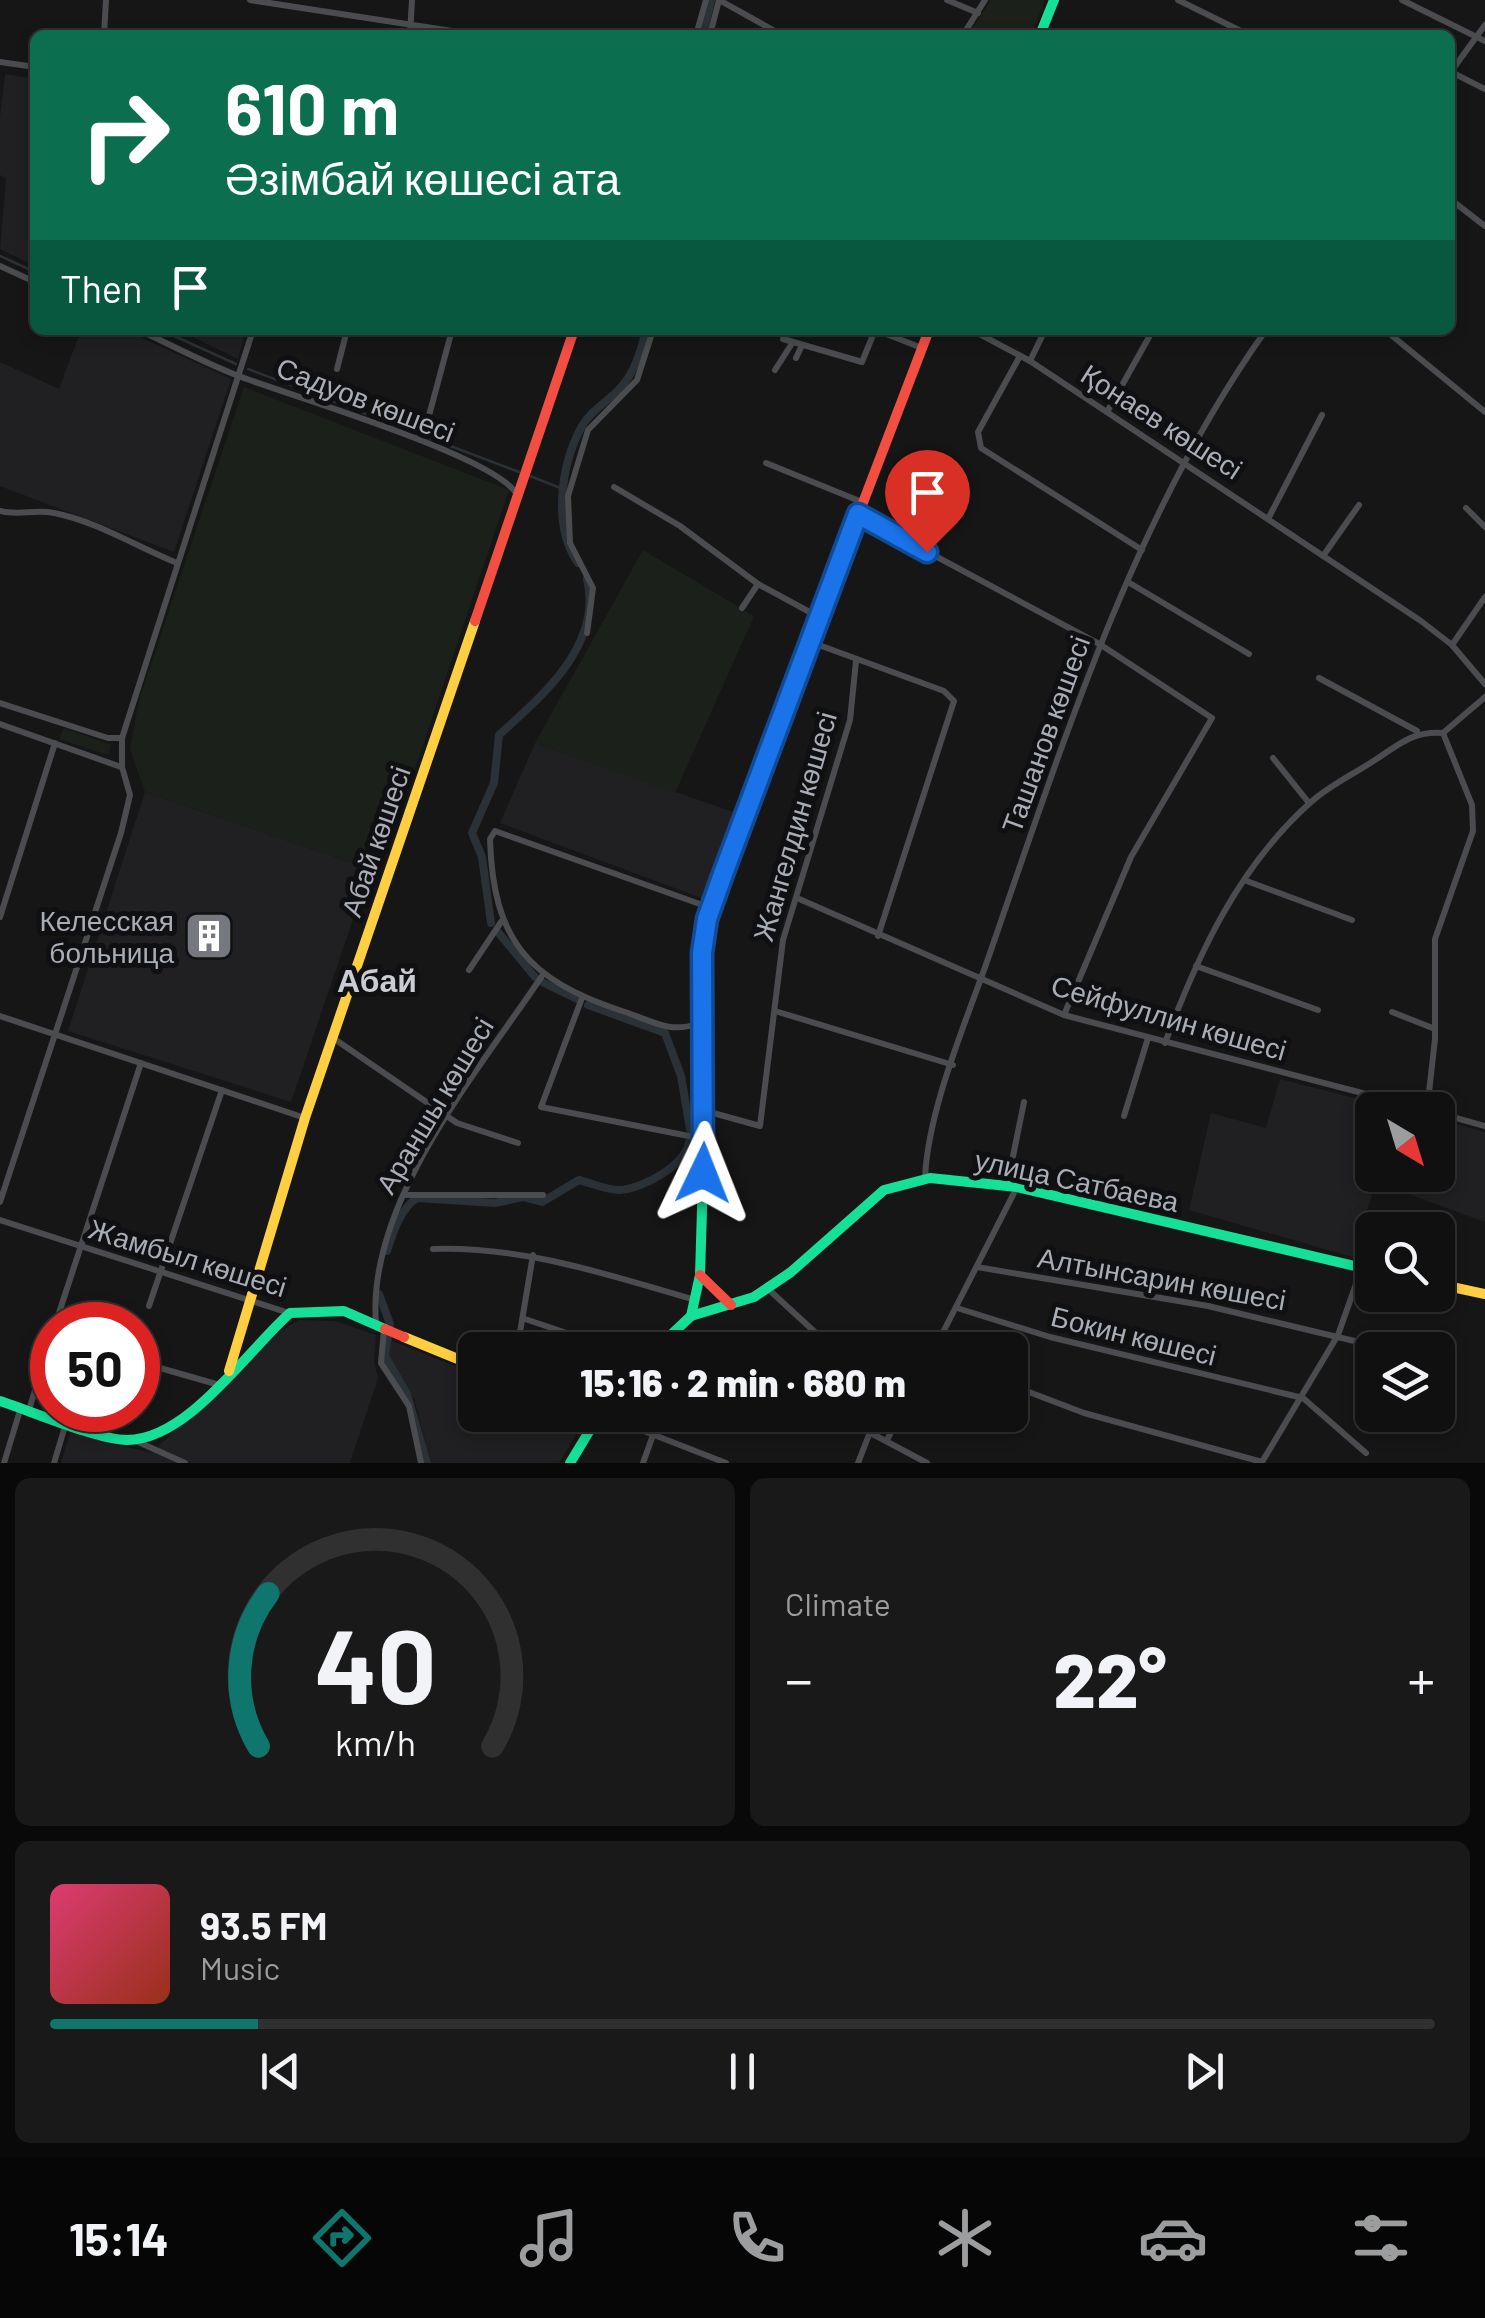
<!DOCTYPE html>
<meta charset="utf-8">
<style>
body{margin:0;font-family:Barlow,sans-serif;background:#191919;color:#f1f3f6;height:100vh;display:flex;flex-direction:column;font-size:38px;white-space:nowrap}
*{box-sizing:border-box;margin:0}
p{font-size:32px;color:#9c9d9f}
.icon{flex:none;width:55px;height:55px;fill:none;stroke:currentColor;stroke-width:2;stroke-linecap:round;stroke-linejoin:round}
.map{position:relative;height:1463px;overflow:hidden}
.drawer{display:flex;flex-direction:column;gap:15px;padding:15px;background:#090909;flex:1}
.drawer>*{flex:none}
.banner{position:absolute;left:30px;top:30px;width:1425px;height:305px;border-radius:15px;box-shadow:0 5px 15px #0003,0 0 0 2px #303030;background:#0b6e4f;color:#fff;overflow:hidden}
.needle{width:65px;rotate:142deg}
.buttons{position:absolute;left:1355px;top:1092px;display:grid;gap:20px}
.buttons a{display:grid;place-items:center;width:100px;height:100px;border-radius:15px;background:#101010;box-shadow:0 5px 15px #0003,0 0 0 2px #303030;font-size:50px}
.speed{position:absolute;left:30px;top:1302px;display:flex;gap:20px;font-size:50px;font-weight:700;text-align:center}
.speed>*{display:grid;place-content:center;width:130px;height:130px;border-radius:50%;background:#101010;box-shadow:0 5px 15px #0003,0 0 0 2px #303030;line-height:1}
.speed .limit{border:15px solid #d22;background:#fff;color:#111}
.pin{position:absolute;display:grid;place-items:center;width:85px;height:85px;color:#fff;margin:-102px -42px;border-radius:50% 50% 50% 0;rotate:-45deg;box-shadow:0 0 10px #0007}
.pin .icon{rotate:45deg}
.me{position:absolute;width:110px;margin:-55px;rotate:2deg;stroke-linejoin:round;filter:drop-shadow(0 0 8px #0008)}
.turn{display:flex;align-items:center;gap:35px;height:210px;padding:0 30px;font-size:45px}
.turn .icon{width:130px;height:130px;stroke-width:2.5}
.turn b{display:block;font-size:70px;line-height:85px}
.then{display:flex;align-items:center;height:95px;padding:0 30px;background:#0003;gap:20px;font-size:38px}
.big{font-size:75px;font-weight:800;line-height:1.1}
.drawer .tile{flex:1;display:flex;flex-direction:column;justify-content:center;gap:15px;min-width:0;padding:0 35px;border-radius:15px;background:#191919}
.drawer .dial{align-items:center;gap:0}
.dial svg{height:260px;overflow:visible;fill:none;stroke:#303030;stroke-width:7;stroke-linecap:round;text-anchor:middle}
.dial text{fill:#f1f3f6;stroke:none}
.song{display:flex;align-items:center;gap:30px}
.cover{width:120px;height:120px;border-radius:15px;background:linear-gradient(135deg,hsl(340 70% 55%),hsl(10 70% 35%))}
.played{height:10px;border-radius:5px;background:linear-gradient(90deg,#0f766e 15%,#303030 15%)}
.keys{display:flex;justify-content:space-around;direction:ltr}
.heat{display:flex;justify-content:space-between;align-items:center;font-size:55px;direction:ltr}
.drawer .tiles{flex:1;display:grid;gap:15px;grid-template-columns:1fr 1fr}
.tile:last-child{grid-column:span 2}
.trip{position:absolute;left:458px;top:1332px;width:570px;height:100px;border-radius:15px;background:#101010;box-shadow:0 5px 15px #0003,0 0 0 2px #303030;font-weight:800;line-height:100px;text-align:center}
.menu{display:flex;height:160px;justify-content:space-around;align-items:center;background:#060606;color:#9c9d9f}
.menu .icon{width:70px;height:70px}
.menu .active{color:#0f766e}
.menu b{font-size:45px;color:#f1f3f6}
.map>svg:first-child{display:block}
.built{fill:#202023}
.green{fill:#1b201b}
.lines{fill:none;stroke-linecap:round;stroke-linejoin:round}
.stream{stroke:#2a3137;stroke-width:2.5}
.canal{stroke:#2a3137;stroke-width:8}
.street{stroke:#4b4c4f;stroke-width:6}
.fast{stroke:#16e098;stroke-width:10}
.slow{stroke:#ffcf43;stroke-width:10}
.jam{stroke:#f24e42;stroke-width:10}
.route-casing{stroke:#114b97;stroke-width:25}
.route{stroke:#1a73e8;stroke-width:18}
.labels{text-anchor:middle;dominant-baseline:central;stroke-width:10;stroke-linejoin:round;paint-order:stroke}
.street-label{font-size:28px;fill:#a8adb6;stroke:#101012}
.poi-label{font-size:28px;fill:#a8adb6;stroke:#101012;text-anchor:end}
.quarter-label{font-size:32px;font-weight:bold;fill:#c9ccd2;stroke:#101012}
</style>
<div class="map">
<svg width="1485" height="1463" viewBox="0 0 1485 1463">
<rect width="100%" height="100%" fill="#161616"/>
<g class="built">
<path d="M 5,74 L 35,79 L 35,266 L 0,249 L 6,178 L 0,175 L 0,116 Z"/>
<path d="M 81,330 L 125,330 L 231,379 L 174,552 L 0,486 L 0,362 L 59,389 Z"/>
<path d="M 178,330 L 246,330 L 238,359 Z"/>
<path d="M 535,743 L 739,814 L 704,899 L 500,823 Z"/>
<path d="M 145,792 L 370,869 L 291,1102 L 68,1031 Z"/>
<path d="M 1280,1079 L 1401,1110 L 1372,1110 L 1372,1175 L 1438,1175 L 1438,1119 L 1485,1132 L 1485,1222 L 1376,1182 L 1352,1257 L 1189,1210 L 1211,1113 L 1266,1128 Z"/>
<path d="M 299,1320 L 335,1321 L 376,1335 L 374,1361 L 378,1378 L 350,1463 L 61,1463 L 70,1433 L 151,1453 L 276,1334 Z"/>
<path d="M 390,1340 L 475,1374 L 475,1415 L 586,1418 L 559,1463 L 431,1463 L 414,1399 L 388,1357 Z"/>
</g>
<g class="green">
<path d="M 991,0 L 1045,0 L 1031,35 L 968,35 Z"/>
<path d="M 244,387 L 509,490 L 403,804 L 393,801 L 370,869 L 145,792 L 130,749 L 139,700 Z"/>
<path d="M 643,550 L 754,616 L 675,793 L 535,743 Z"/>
<path d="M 64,728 L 111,745 L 108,755 L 59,739 Z"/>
</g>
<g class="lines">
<g class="stream">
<path d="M 0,256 L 35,272"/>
<path d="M 161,330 L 236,364"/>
<path d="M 248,369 L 519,472"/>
<path d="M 530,476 L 563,489"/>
</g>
<g class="canal">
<path d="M 703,35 L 711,0"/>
<path d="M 578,563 C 552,526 561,464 582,426 C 592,409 608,402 621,387 C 635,372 641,350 646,330"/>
<path d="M 491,923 L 482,857 L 472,833 L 494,783 L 499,735 C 542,696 603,645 587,579"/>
<path d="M 498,932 L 535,977"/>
<path d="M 544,983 L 577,999"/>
<path d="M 588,1005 L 665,1033 L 681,1076 L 690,1129"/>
<path d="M 387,1251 C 393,1233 400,1209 417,1198 L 495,1203 L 523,1197 L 542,1202 L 579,1180 C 591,1183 606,1190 619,1190 C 642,1189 685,1166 689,1142"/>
<path d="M 379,1294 L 390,1324 L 385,1356 L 407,1394 L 427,1463"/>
</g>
<g class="street">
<path d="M 250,0 L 478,35"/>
<path d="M 719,0 L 782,35"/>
<path d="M 947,0 L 978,13"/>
<path d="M 1178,0 L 1249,35"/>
<path d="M 1402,0 L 1485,41"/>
<path d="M 104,35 L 106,0"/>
<path d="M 410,35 L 412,0"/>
<path d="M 696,35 L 706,0"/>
<path d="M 710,35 L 719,0"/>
<path d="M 963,35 L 985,0"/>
<path d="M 0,62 L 35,67"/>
<path d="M 1451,72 L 1485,89"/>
<path d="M 1450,73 L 1485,25"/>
<path d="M 1450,199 L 1485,226"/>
<path d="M 0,266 L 35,282"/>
<path d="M 139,330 C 171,345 203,362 236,375 C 290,396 490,454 516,493"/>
<path d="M 876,330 L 922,348"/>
<path d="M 972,330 L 1030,361 L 1421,621 L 1452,645 L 1485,684"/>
<path d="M 1385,330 L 1485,412"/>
<path d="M 783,339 L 862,362 L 875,330"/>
<path d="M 1020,356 L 978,432 L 981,448 L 1142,550"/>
<path d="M 796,358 L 802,345"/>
<path d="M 1030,361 L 1045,330"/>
<path d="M 337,369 L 347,330"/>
<path d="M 775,370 L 791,345"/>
<path d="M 1107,412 L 1153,330"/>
<path d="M 427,423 L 452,330"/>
<path d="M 766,463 L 862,502"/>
<path d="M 614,487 L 680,526 L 758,584 L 817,616"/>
<path d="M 1466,508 L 1485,527"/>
<path d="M 0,511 C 18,516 35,509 54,513 C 96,521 137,547 177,563"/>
<path d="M 857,514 L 1101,645 L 1212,718 L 1131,857 L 1064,1015"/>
<path d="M 1268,519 L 1322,415"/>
<path d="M 1323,556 L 1359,505"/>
<path d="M 1128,582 L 1249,654"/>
<path d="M 742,608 L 758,584"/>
<path d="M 587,633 L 593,588 L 570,543 L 568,496 L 588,430 L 637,380 L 653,330"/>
<path d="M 808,641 L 944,691 L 954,701 L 878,936"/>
<path d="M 1452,645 L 1485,597"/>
<path d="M 1319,678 L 1417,731"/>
<path d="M 0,703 L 108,738 L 122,738"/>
<path d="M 0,724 L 121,767"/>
<path d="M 1443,733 L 1485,697"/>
<path d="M 1273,758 L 1309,803"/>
<path d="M 1244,880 L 1352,920"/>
<path d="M 797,898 L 1064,1015 L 1427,1110"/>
<path d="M 0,917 L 55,743"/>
<path d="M 1196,966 L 1318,1010"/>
<path d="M 469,970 L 501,922"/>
<path d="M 582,998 L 541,1107 L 704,1139"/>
<path d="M 775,1011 L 953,1065"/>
<path d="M 1392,1012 L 1435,1029"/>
<path d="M 0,1016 L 305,1118"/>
<path d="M 702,1023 C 666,1034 657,1022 622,1011 C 528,980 493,940 490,839 L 495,831 L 711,908"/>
<path d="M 333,1038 L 457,1123 L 518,1143"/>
<path d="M 1165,1043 C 1198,954 1239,866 1311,802 C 1330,785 1354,774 1375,760 C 1400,744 1412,731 1443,733"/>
<path d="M 1427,1110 L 1435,1039 L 1435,939 L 1473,831 L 1472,805 L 1443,733"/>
<path d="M 706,1111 L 760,1126 L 783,940 L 850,720 L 856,661"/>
<path d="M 1438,1113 L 1485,1126"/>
<path d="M 1124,1116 L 1148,1038"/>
<path d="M 925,1178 C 928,1108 967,1020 990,953 C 1064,740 1134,515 1266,330"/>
<path d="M 1007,1186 L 1024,1102"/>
<path d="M 407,1195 L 543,1195"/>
<path d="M 0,1202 L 121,833 L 130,795 L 122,767 L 122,738 L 253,330"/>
<path d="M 0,1220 L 289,1313"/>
<path d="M 433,1249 C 524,1246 609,1275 695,1300"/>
<path d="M 977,1267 L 1208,1306 L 1392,1350"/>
<path d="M 767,1288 L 829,1345"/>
<path d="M 149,1306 L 222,1090"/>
<path d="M 957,1308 L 1050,1337 L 1303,1398 L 1366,1453"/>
<path d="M 525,1319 L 617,1350"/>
<path d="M 376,1324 C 366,1203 477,1073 542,976"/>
<path d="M 55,1325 L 141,1063"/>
<path d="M 384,1329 L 381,1363 L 409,1406 L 421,1463"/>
<path d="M 673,1333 L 683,1350"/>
<path d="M 517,1350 L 533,1255"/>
<path d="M 934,1350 L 1017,1187"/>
<path d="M 160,1368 L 216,1384"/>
<path d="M 1021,1389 L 1084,1413 L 1262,1462"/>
<path d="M 29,1410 L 52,1333"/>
<path d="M 603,1415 L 726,1463"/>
<path d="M 848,1421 L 927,1463"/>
<path d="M 78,1426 L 83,1410"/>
<path d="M 887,1440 L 900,1415"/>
<path d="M 136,1441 L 185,1463"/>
<path d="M 1262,1462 L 1338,1335 L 1362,1267"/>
<path d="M 4,1463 L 21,1407"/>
<path d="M 54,1463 L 66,1423"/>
<path d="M 643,1463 L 653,1435"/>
<path d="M 858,1463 L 870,1432"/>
</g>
<g class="fast">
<path d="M 1040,35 L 1054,0"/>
<path d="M 691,1316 L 754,1297 L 791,1272 L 884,1190 L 930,1178 L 1017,1187 L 1372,1270"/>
<path d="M 655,1350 L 691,1316 L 700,1275 L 705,1111 L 702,953 L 707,919 L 778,725"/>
<path d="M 0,1401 C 31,1411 98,1440 127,1440 C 188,1440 247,1351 290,1313 L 344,1311 L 385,1329"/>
<path d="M 570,1463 L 599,1415"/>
</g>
<g class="slow">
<path d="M 1438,1284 L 1485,1294"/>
<path d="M 404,1337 L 475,1366"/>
<path d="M 229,1371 L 305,1118 L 475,621"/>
</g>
<g class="jam">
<path d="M 475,621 L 574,330"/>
<path d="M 778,725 L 929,330"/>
<path d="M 700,1275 L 731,1305"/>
<path d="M 385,1329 L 404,1337"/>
</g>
</g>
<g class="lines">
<g class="route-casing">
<path id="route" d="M 703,1173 L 702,953 L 707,919 L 723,874 L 858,514 L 927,552"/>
</g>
<use href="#route" class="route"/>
</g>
<defs>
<g id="building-square" transform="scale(2.5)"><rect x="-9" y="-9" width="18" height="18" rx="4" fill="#75787e" stroke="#101012"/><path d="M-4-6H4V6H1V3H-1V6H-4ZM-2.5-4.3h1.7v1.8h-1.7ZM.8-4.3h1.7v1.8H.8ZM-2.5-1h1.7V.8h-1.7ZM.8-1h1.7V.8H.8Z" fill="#fff"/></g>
</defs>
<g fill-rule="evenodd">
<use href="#building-square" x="209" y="936"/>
</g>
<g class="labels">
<g class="street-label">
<text transform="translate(366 399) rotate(21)">Садуов көшесі</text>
<text transform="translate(1162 421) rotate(33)">Қонаев көшесі</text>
<text transform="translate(1045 734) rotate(-70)">Ташанов көшесі</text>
<text transform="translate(794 826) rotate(-74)">Жангелдин көшесі</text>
<text transform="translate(375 841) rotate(-71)">Абай көшесі</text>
<text transform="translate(1169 1017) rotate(16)">Сейфуллин көшесі</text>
<text transform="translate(434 1105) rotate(-59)">Араншы көшесі</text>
<text transform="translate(1077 1180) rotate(12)">улица Сатбаева</text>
<text transform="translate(188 1257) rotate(17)">Жамбыл көшесі</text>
<text transform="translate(1162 1278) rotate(10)">Алтынсарин көшесі</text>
<text transform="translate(1134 1335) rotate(14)">Бокин көшесі</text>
</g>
<g class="poi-label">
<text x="174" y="920">Келесская<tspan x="174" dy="32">больница</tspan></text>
</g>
<g class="quarter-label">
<text x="377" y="979">Абай</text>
</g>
</g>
</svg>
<div class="buttons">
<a><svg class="needle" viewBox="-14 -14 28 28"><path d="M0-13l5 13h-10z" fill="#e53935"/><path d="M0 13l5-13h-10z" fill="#9c9d9f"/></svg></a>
<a><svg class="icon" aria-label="search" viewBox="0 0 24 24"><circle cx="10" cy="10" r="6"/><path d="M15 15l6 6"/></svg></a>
<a><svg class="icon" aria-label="layers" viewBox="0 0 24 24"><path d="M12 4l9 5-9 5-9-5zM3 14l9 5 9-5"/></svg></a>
</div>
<div class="speed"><div class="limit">50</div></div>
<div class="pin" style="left:927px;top:552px;background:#d93025"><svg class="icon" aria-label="arrive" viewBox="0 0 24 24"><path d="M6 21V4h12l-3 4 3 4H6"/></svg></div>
<svg class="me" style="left:703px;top:1173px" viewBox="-20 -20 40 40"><path d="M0-17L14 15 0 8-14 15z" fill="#1a73e8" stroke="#fff" stroke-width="4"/></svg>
<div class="trip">15:16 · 2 min · 680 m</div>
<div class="banner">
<div class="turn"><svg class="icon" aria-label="right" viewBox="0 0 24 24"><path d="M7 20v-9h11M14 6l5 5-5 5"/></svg><div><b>610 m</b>Әзімбай көшесі ата</div></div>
<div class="then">Then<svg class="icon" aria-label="arrive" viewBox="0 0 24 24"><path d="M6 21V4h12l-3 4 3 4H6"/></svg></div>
</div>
</div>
<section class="drawer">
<div class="tiles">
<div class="tile dial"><svg viewBox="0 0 100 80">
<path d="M14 69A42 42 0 1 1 86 69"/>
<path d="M14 69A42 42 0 0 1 17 22" stroke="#0f766e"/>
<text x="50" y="56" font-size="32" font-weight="700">40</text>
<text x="50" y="72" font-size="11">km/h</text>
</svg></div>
<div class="tile"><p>Climate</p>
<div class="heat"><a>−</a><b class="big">22°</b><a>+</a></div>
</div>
<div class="tile">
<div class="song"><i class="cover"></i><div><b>93.5 FM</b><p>Music</p></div></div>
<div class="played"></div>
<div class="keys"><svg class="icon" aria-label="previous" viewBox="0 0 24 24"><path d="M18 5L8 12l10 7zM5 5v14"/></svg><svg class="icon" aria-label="pause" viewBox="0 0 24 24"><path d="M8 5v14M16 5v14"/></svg><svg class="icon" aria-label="next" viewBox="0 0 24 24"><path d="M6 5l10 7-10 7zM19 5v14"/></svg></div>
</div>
</div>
</section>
<nav class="menu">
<b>15:14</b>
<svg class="icon active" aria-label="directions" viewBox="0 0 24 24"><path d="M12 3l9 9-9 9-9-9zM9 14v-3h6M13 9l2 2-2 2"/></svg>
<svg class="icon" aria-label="music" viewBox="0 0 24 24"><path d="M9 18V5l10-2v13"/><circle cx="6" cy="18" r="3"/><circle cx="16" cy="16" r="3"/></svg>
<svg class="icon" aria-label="phone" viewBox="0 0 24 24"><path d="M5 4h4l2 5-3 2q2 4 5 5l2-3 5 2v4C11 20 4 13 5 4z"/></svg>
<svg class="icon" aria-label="climate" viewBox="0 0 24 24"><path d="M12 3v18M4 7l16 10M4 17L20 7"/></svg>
<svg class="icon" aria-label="car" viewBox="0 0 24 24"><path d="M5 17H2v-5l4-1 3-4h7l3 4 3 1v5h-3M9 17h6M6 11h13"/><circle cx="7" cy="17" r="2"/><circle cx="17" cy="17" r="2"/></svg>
<svg class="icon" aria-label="filters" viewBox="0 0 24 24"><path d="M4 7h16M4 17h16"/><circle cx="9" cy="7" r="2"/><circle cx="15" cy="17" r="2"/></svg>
</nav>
